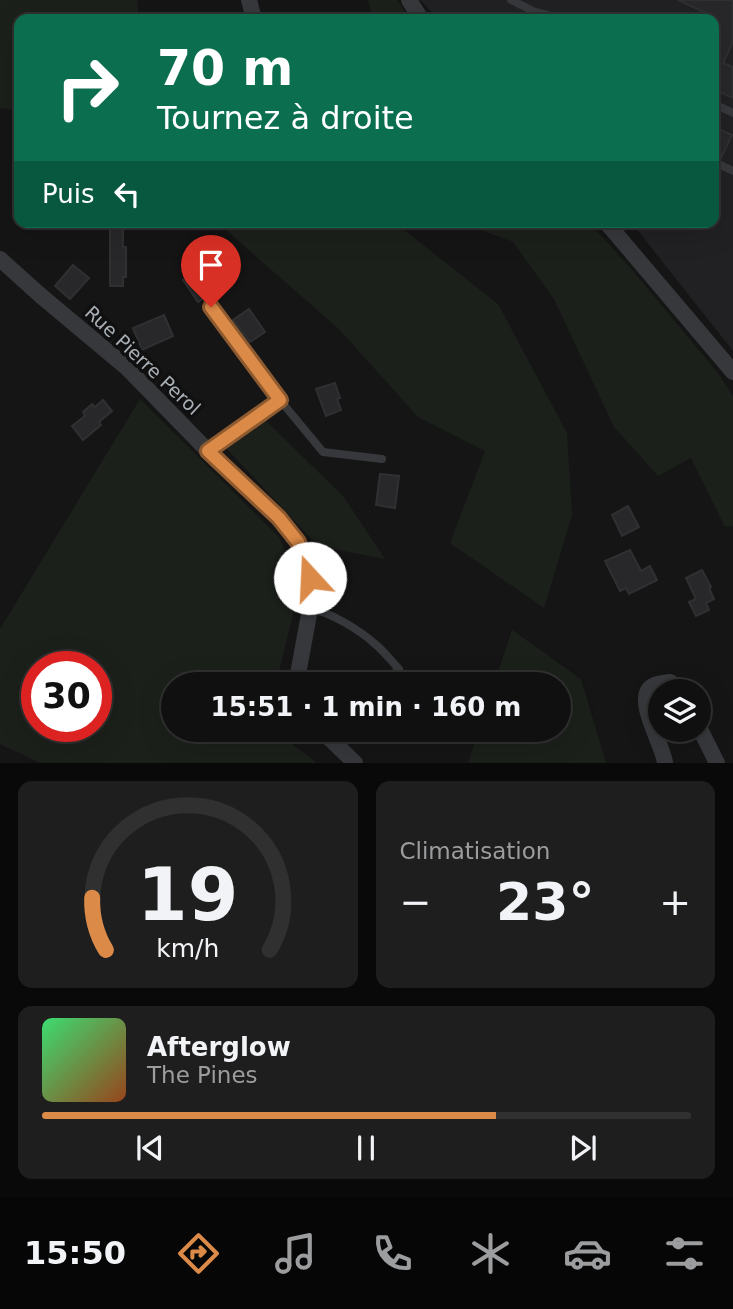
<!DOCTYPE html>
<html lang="fr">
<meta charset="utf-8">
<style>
body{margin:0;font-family:"DejaVu Sans",sans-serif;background:#1e1e1e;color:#f1f3f6;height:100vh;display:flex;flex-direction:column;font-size:26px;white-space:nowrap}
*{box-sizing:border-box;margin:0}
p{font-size:23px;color:#9c9d9f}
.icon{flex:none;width:38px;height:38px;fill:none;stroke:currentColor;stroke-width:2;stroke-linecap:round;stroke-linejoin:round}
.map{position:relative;height:763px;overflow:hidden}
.drawer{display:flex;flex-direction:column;gap:18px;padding:18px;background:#090909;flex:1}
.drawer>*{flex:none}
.banner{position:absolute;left:14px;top:14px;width:705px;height:214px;border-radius:14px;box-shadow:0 7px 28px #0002,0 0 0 2px #303030;background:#0b6e4f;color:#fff;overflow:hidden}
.tools{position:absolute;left:648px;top:679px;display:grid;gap:14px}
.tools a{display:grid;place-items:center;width:63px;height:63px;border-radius:50%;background:#101010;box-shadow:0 7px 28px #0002,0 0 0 2px #303030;font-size:35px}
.speed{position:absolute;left:21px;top:651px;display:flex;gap:14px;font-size:35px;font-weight:700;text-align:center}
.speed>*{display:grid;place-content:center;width:91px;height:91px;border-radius:50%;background:#101010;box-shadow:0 7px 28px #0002,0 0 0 2px #303030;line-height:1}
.speed .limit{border:10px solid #d22;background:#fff;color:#111}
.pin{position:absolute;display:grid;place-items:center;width:60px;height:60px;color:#fff;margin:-72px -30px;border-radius:50% 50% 50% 0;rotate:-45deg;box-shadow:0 0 7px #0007}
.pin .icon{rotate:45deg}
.me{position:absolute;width:77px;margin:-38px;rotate:340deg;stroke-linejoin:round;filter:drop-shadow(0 0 5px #0008)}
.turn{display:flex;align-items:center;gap:24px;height:147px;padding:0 28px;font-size:32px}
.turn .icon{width:91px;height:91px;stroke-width:2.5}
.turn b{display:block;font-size:49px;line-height:60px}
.then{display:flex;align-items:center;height:66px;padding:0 28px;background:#0003;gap:14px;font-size:26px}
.big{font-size:52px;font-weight:700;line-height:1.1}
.drawer .card{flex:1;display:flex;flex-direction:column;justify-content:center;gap:10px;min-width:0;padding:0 24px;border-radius:14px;background:#1e1e1e}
.drawer .dial{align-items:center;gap:0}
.dial svg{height:182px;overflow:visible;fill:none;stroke:#303030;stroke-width:7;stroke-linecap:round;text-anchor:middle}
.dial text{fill:#f1f3f6;stroke:none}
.song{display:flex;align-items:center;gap:21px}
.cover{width:84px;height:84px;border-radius:10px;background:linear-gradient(135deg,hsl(140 70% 55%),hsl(20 70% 35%))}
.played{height:7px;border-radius:4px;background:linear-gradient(90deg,#db8a48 70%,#303030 70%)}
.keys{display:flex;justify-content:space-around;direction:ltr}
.heat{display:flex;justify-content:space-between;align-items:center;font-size:38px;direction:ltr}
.drawer .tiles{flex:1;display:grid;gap:18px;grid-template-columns:1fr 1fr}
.card:last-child{grid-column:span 2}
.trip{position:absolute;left:161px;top:672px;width:410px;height:70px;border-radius:35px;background:#101010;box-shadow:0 7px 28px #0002,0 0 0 2px #303030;font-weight:700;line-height:70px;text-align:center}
.tabs{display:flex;height:112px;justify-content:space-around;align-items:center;background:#060606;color:#9c9d9f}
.tabs .icon{width:49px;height:49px}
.tabs .selected{color:#db8a48}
.tabs b{font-size:32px;color:#f1f3f6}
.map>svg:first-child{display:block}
.built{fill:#212123}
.green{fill:#1c201b;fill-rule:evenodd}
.building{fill:#28282a;stroke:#2f3032;stroke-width:2}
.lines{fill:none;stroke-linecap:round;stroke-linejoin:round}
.service{stroke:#36383b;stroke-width:8}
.minor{stroke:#36383b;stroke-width:16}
.route-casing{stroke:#8e5a2f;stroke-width:18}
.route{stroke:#db8a48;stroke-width:12}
.labels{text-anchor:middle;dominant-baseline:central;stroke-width:7;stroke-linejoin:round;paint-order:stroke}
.street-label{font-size:19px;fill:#a8afb5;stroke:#101011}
</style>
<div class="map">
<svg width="733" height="763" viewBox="0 0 733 763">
<rect width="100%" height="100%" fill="#151516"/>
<path class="built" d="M 420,0 L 733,0 L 733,351 L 631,222 L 714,222 L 714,19 L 439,19 Z"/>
<g class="green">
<path d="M 0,0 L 137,0 L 139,19 L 19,19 L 19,110 L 0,108 Z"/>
<path d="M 368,0 L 397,0 L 410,19 L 373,19 Z"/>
<path d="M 245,222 L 394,222 L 498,304 L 567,433 L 572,515 L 544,608 L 450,543 L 485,451 L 418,417 L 340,330 L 227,231 Z"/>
<path d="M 461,222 L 589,222 L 633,271 L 718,373 L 733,396 L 733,526 L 725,527 L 691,458 L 658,476 L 614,427 L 554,299 L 513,242 Z"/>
<path d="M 140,399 L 279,537 L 300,585 L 276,684 L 173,684 L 173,730 L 284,730 L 292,744 L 317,763 L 40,763 L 0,744 L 0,629 ZM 37,667 L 96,667 L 96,726 L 37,726 Z"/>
<path d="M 265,420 L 343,496 L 385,559 L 318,546 L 227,449 Z"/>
<path d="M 512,630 L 581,679 L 606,763 L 468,763 L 479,730 L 558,730 L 558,684 L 494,684 Z"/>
</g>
<g class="building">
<path d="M 678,0 L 733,0 L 733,42 L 723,63 L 733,67 L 733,98 L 714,89 L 715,17 Z"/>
<path d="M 714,127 L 732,135 L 721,158 L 714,156 Z"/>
<path d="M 110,224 L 123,224 L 123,247 L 126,247 L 126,277 L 123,277 L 123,286 L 110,286 Z"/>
<path d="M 73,265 L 89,278 L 70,299 L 55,286 Z"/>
<path d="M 196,271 L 211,293 L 198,302 L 183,280 Z"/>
<path d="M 249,309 L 265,332 L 250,342 L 233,320 Z"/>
<path d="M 164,315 L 173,336 L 142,350 L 133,328 Z"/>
<path d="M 335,383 L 340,398 L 337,399 L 341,410 L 326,416 L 316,389 Z"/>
<path d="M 103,400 L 112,411 L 99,422 L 101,425 L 83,440 L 72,426 L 85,416 L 83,412 L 92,404 L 95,407 Z"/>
<path d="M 380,474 L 399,476 L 395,508 L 376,505 Z"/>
<path d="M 628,506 L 639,527 L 622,536 L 612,515 Z"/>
<path d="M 630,550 L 641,571 L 650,566 L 657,580 L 629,594 L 626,588 L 620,591 L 605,561 Z"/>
<path d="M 702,570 L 711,587 L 709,588 L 714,599 L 706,603 L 709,610 L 696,616 L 689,602 L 696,599 L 686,578 Z"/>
</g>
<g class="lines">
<g class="service">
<path d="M 511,0 L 535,12 L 563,19"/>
<path d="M 714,104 L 733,113"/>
<path d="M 714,162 L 733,171"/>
<path d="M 211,307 L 280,400 L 323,452 L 382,459"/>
<path d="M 208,451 L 280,400"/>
<path d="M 310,609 C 329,611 361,631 375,644 C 384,651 391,661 399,669 L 391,676"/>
</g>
<g class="minor">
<path d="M 249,0 L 254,19"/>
<path d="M 409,0 L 421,19"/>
<path d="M 606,222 L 733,372"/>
<path d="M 0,259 L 40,295 L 126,367 L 208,451 L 279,518 L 297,542 L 310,578 L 310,609 L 298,674 L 300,684"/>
<path d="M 698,725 L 717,763"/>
<path d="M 321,730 L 355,763"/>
<path d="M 665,763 C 663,745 637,704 649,689 C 654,683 663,683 670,682 L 682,691"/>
</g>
</g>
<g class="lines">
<g class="route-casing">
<path id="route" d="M 211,307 L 280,400 L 208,451 L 279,518 L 298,542 L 310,578"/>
</g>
<use href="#route" class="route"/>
</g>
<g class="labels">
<g class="street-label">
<text transform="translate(143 360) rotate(43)">Rue Pierre Perol</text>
</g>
</g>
</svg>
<div class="tools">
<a><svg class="icon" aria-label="layers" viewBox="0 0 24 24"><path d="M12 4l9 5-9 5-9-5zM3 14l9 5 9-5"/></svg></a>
</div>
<div class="speed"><div class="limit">30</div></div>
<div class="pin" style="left:211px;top:307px;background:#d93025"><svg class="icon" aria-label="arrive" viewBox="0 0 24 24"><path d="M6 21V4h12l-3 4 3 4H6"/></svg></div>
<svg class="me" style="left:310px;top:578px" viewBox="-20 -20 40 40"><circle r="19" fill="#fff"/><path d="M0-13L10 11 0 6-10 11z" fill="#db8a48"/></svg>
<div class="trip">15:51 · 1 min · 160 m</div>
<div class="banner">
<div class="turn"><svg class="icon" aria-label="right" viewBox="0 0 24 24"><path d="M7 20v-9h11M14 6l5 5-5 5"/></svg><div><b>70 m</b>Tournez à droite</div></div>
<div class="then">Puis<svg class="icon" aria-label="left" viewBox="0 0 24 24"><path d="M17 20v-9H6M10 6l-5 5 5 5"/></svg></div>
</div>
</div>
<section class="drawer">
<div class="tiles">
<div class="card dial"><svg viewBox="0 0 100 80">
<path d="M14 69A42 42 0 1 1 86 69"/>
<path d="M14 69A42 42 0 0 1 8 46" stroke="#db8a48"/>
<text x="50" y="56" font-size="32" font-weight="700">19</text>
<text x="50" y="72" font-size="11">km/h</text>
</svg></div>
<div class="card"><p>Climatisation</p>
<div class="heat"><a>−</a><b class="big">23°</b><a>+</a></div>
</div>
<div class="card">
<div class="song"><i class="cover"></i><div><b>Afterglow</b><p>The Pines</p></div></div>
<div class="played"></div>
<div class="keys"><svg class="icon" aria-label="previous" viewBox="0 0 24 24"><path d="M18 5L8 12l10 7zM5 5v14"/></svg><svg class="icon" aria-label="pause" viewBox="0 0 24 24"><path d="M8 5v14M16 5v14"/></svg><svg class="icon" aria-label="next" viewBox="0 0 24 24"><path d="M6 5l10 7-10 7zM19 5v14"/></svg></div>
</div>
</div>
</section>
<nav class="tabs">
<b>15:50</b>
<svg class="icon selected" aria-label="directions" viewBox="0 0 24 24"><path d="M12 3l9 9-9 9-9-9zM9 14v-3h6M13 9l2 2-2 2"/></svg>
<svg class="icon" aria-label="music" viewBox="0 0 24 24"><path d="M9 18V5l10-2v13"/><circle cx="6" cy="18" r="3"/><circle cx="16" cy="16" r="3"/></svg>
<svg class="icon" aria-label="phone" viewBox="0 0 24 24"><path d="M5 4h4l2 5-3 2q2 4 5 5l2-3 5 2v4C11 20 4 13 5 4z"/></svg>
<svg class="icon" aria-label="climate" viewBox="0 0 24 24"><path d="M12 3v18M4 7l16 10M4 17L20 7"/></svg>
<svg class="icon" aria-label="car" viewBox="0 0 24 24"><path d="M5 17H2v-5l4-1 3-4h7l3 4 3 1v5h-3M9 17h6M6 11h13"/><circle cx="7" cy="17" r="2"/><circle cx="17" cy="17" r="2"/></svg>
<svg class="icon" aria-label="filters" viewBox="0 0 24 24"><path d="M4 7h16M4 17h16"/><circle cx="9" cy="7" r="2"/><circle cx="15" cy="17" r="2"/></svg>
</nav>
